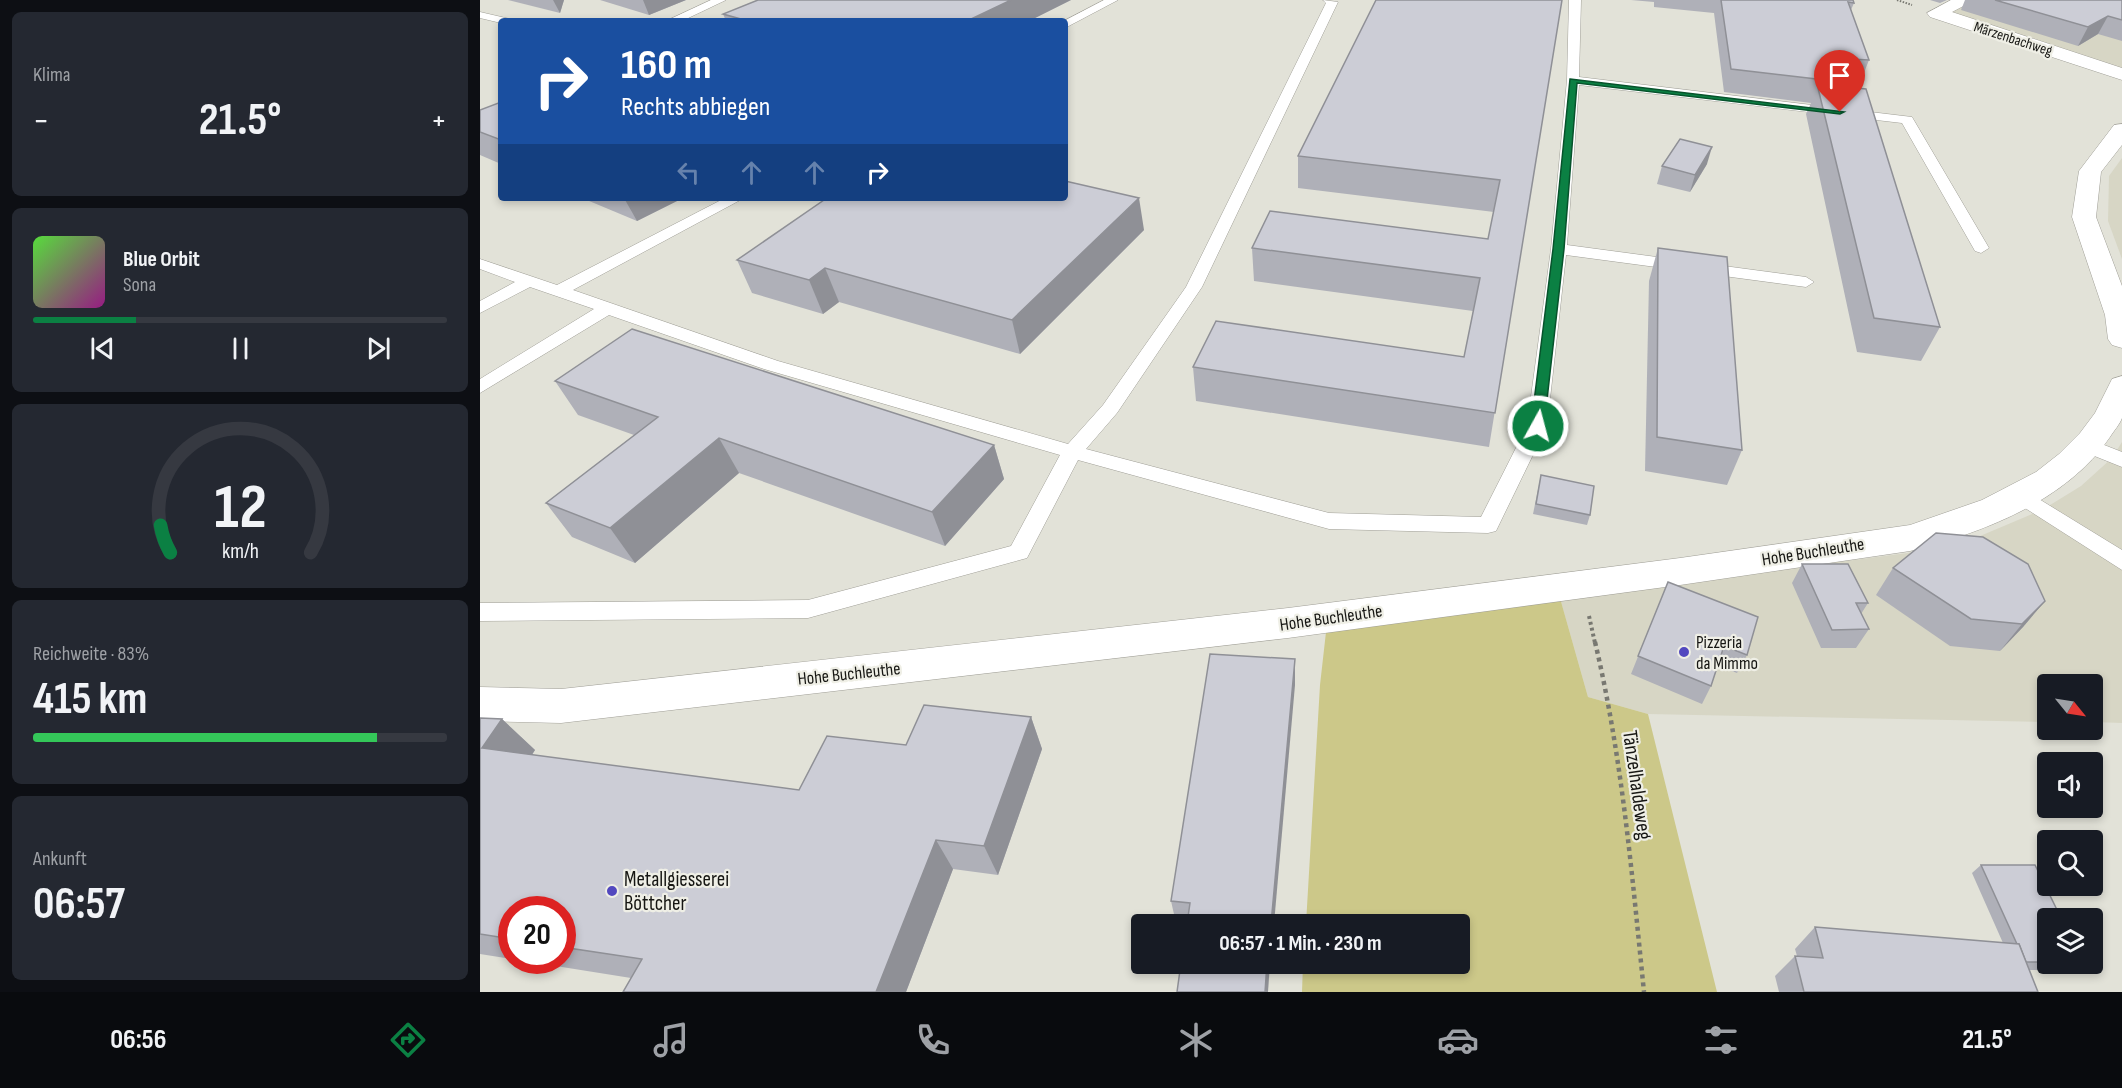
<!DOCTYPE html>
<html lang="de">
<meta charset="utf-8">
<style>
body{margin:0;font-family:"Sofia Sans Condensed",sans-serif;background:#242831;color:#f1f3f6;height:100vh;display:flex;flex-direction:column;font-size:22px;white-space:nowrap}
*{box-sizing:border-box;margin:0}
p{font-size:20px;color:#9ea1a6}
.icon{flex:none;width:33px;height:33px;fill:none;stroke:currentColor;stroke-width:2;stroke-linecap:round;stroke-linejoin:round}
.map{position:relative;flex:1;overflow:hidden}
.panel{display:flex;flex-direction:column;gap:12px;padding:12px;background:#0d0f14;width:480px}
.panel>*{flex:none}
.banner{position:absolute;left:18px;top:18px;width:570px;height:183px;border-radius:6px;box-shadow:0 3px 9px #0003;background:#1a4fa0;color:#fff;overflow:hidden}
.needle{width:39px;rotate:120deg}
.controls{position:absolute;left:1557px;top:674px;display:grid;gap:12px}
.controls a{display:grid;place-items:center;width:66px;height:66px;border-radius:6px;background:#171b24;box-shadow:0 3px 9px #0003;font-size:30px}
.speed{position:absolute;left:18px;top:896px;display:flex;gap:12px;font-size:30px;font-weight:700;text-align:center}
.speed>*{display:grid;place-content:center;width:78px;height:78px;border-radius:50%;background:#171b24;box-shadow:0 3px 9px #0003;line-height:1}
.speed .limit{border:9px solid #d22;background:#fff;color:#111}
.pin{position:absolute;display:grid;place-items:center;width:51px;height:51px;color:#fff;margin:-62px -26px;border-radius:50% 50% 50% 0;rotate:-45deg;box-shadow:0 0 6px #0007}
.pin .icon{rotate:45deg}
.me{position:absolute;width:66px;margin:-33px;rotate:7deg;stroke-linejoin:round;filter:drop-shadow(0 0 4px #0008)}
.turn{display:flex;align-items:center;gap:21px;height:126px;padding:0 24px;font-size:27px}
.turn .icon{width:78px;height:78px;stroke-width:2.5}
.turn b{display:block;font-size:42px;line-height:51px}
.lanes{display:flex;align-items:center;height:57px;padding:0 24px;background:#0003;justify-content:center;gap:30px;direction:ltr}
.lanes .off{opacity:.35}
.big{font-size:45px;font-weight:700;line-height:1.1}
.panel .card{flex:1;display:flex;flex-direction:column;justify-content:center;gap:9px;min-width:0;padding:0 21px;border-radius:9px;background:#242831}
.panel .dial{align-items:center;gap:0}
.dial svg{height:156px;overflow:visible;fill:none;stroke:#363941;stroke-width:7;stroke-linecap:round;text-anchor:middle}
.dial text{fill:#f1f3f6;stroke:none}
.song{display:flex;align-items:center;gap:18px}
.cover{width:72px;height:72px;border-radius:9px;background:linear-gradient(135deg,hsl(110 70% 55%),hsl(310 70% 35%))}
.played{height:6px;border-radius:3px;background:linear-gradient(90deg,#0b8043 25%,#363941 25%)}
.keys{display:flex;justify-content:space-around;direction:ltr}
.heat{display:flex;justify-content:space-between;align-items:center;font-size:33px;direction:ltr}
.charge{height:9px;border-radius:4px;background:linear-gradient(90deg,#34c759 83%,#363941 0)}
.trip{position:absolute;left:651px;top:914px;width:339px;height:60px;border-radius:6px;background:#171b24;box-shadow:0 3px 9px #0003;font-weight:700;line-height:60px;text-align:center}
.tab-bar{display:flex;height:96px;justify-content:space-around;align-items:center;background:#090b0e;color:#9ea1a6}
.tab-bar .icon{width:42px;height:42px}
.tab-bar .on{color:#0b8043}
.tab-bar b{font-size:27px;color:#f1f3f6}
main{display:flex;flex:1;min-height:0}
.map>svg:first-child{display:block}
.built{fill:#d7d6c5}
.green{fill:#ccc889}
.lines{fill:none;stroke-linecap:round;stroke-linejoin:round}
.lane-casing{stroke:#a09f97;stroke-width:1}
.street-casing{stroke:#a09f97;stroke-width:1}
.path-far2{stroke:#787871;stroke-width:2;stroke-dasharray:1.5 1.5;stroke-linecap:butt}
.path-far1{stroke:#787871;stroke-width:4;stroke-dasharray:3 3;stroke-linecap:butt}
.path{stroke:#787871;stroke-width:4.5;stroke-dasharray:4 4;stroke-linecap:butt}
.lane{fill:#fff;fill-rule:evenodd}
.street{fill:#fff;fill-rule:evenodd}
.wall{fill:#afb0b8}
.shaded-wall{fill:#8f9096}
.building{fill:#cccdd6;stroke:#8f9096;stroke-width:1.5}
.route{fill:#0b8043;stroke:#07532c;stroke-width:1.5}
.poi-dot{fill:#5248bf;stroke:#efefe6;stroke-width:2}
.labels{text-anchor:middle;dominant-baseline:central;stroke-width:4.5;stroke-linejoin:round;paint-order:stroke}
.far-street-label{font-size:15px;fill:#161613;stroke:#efefe6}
.street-label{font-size:18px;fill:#161613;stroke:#efefe6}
.poi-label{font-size:18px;fill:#161613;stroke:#efefe6;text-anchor:start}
.near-street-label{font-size:21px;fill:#161613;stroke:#efefe6}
.near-poi-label{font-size:21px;fill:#161613;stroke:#efefe6;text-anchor:start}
</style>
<main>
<section class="panel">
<div class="card"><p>Klima</p>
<div class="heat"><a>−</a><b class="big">21.5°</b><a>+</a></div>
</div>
<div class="card">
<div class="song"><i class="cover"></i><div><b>Blue Orbit</b><p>Sona</p></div></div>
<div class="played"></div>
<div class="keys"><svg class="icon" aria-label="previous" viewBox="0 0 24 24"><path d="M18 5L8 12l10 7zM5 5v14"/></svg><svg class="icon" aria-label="pause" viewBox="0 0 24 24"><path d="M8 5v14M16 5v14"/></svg><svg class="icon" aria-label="next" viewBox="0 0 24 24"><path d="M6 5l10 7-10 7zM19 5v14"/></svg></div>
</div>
<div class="card dial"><svg viewBox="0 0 100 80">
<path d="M14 69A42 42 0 1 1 86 69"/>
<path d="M14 69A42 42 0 0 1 9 55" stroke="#0b8043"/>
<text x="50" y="56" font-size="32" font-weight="700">12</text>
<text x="50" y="72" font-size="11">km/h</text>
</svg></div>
<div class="card"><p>Reichweite · 83%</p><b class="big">415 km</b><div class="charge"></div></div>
<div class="card"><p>Ankunft</p><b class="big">06:57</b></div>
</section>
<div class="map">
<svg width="1642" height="992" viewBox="0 0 1642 992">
<rect width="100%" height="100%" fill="#e2e2d8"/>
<g class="built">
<path d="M 1496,0 L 1642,0 L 1642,72 L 1463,14 Z"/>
<path d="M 1642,158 L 1642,259 L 1628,221 L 1629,176 Z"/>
<path d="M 1642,442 L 1642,723 L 1613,722 L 1612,684 L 1568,684 L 1567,722 L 1168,714 L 1108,697 L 1080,598 L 1474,547 L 1562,510 L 1601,486 L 1632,458 Z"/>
</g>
<path class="green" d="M 1080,598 L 1108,697 L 1168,714 L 1237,992 L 822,992 L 823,963 L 980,963 L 980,924 L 826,924 L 840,685 L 846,632 Z"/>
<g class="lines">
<g class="lane-casing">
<g id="lane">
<path d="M 231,0 L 246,0 L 202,21 L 186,21 Z"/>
<path d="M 624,0 L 638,0 L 585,28 L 584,21 Z"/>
<path d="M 843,0 L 858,2 L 722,287 L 637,413 L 606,449 L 849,513 L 1001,517 L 1047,426 L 1071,249 L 1087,80 L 1089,0 L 1101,0 L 1099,77 L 1432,117 L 1509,248 L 1501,253 L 1495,251 L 1422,123 L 1099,85 L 1087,245 L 1326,277 L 1334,282 L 1326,287 L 1086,255 L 1067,426 L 1016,531 L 1008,533 L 849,529 L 598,460 L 547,558 L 328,618 L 0,621 L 0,603 L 328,600 L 531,546 L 580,455 L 284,369 L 129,315 L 0,393 L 0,379 L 114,309 L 50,287 L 0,313 L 0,301 L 35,282 L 0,269 L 0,259 L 77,285 L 245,198 L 264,198 L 93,290 L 298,361 L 588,444 L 623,405 L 706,287 L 846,3 Z"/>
<path d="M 0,12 L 30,19 L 32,21 L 21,21 L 21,23 L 0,18 Z"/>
<path d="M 1609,439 L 1642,452 L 1642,467 L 1602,451 L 1599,446 L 1602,441 Z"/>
<path d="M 1541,488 L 1642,550 L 1642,570 L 1534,501 L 1530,496 L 1534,491 Z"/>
</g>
</g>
<g class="street-casing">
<g id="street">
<path d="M 1471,0 L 1495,0 L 1472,12 L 1642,68 L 1642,80 L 1450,17 L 1447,13 Z"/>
<path d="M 1642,124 L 1642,145 L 1621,172 L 1616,217 L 1642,286 L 1642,348 L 1632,345 L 1628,339 L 1625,315 L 1592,217 L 1599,171 L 1634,125 Z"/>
<path d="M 1642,376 C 1642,389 1642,406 1642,418 C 1640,424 1633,432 1630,437 C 1587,501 1502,533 1430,551 L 1200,585 L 808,638 L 81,723 L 0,721 L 0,687 L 81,689 L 808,608 L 1200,558 L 1430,525 L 1502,500 L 1556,472 L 1579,454 L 1600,433 L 1615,413 L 1632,379 Z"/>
</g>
</g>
<path class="path-far2" d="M 1417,0 L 1432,5"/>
<path class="path-far1" d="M 1109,616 L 1115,643"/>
<path class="path" d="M 1115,642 C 1142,756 1152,875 1164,992"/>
<use href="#lane" class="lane"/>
<use href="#street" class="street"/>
</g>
<g class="wall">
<path d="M 28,0 L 84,0 L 80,13 Z"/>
<path d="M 120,0 L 206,0 L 169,15 Z"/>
<path d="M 591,0 L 549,21 L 246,21 L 243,14 Z"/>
<path d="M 1082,0 L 1009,447 L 716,401 L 713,367 L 984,357 L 993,311 L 774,281 L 772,248 L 1008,239 L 1014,212 L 818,188 L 818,156 Z"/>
<path d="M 1151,0 L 1373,0 L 1374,3 L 1371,10 L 1389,60 L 1378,88 L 1460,327 L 1441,361 L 1377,352 L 1326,114 L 1331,103 L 1244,92 L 1234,13 L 1174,7 L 1174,2 Z"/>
<path d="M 1450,0 L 1467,0 L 1460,3 Z"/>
<path d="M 1485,0 L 1642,0 L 1642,41 L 1618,34 L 1598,46 L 1481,10 Z"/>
<path d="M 21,102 L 21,164 L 0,155 L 0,110 Z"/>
<path d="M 1227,164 L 1210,192 L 1177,184 L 1182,166 Z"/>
<path d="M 102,198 L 203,198 L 157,221 Z"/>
<path d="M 664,230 L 540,354 L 359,302 L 343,314 L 272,293 L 257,260 Z"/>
<path d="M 1178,248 L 1262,450 L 1247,485 L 1165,471 L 1169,281 Z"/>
<path d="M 75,381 L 514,445 L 524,479 L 465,546 L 259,473 L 155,563 L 92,537 L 66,503 L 154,435 L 98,415 Z"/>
<path d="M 1061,475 L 1110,515 L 1107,525 L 1053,514 Z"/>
<path d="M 1322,564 L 1388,603 L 1381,614 L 1389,629 L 1376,648 L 1341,648 L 1312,583 Z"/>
<path d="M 1413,568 L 1565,601 L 1543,627 L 1520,651 L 1470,646 L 1396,595 Z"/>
<path d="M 1188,582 L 1267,655 L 1257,673 L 1238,666 L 1231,686 L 1222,704 L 1151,674 Z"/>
<path d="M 815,685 L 707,924 L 696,923 L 691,901 Z"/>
<path d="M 551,717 L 562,749 L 518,875 L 473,869 L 426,992 L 143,992 L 151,978 L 38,960 L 82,960 L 82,909 L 32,909 L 32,959 L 0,954 L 0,718 L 22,719 L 55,750 L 52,755 L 319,790 L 426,745 Z"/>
<path d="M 1501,865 L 1568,918 L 1568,963 L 1604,963 L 1593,970 L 1549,970 L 1558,992 L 1299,992 L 1295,976 L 1315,956 L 1317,956 L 1315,949 L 1335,927 L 1523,943 L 1492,873 Z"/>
</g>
<g class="shaded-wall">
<path d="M 73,0 L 84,0 L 80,13 Z"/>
<path d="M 163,0 L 206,0 L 169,15 Z"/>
<path d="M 531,0 L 591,0 L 549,21 L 487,21 Z"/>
<path d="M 1628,16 L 1618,34 L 1598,46 L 1608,27 Z"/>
<path d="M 1232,147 L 1227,164 L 1210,192 L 1215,175 Z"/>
<path d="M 144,198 L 203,198 L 157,221 Z"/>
<path d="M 659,198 L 664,230 L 540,354 L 532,320 Z"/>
<path d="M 345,268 L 359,302 L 343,314 L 329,280 Z"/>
<path d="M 239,438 L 259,473 L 155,563 L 130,528 Z"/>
<path d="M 514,445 L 524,479 L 465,546 L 452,512 Z"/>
<path d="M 1565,601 L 1543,627 L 1520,651 L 1542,624 Z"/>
<path d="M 815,659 L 815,685 L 794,924 L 791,924 Z"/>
<path d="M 551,717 L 562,749 L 518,875 L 504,846 Z"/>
<path d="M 22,719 L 55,750 L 36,778 L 2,748 Z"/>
<path d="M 456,840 L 473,869 L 426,992 L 396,992 Z"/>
<path d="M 787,963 L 790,963 L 788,992 L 785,992 Z"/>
</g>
<g class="building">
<path d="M 278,0 L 531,0 L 487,21 L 268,21 L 243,14 Z"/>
<path d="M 896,0 L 1082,0 L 1015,413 L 713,367 L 736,321 L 984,357 L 1000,278 L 772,248 L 790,211 L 1008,239 L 1020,180 L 818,156 Z"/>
<path d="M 1241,0 L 1373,0 L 1374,3 L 1368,2 L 1389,60 L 1372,59 L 1380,84 L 1251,69 Z"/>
<path d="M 1515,0 L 1642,0 L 1642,20 L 1628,16 L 1608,27 Z"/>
<path d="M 1337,84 L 1386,89 L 1460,327 L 1394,318 Z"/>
<path d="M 21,102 L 21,140 L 0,132 L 0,110 Z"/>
<path d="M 1200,139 L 1232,147 L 1215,175 L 1182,166 Z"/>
<path d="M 585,181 L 659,198 L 532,320 L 345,268 L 329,280 L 257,260 L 347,198 L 585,198 Z"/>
<path d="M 1178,248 L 1247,257 L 1262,450 L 1177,437 Z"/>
<path d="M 152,329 L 514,445 L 452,512 L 239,438 L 130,528 L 66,503 L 178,417 L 75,381 Z"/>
<path d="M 1061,475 L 1114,486 L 1110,515 L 1056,504 Z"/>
<path d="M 1456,533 L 1503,537 L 1548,564 L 1565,601 L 1542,624 L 1491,619 L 1413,568 Z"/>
<path d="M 1322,564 L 1368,564 L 1388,603 L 1376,603 L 1389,629 L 1352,630 Z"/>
<path d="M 1188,582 L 1278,617 L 1267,655 L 1244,646 L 1231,686 L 1158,656 Z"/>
<path d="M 730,654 L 815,659 L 791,924 L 707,924 L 710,903 L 691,901 Z"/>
<path d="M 444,705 L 551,717 L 504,846 L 456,840 L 396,992 L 143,992 L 162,959 L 82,947 L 82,909 L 32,909 L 32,939 L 0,934 L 0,718 L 22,719 L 2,748 L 319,790 L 347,736 L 426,745 Z"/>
<path d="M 1501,865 L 1555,865 L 1581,918 L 1568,918 L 1568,962 L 1546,962 L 1539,944 L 1537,944 Z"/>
<path d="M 1335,927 L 1539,944 L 1558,992 L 1324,992 L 1315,956 L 1343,958 Z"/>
<path d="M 701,963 L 787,963 L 785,992 L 697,992 Z"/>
</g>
<path class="route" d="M 1090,79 L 1364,112 L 1360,114 L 1097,83 L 1084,249 L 1064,426 L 1058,430 L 1051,426 L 1073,249 Z"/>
<g class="poi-dot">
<circle cx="1204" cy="652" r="6"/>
<circle cx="132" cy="891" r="6"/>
</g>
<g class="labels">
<g class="far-street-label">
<text transform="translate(1533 39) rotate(18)">Märzenbachweg</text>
</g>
<g class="street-label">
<text transform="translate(1333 552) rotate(-9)">Hohe Buchleuthe</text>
<text transform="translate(851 618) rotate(-8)">Hohe Buchleuthe</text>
<text transform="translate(369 674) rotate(-6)">Hohe Buchleuthe</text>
</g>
<g class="poi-label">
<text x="1216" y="642">Pizzeria<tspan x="1216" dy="21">da Mimmo</tspan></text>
</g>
<g class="near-street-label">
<text transform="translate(1157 785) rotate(82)">Tänzelhaldeweg</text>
</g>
<g class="near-poi-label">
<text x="144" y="879">Metallgiesserei<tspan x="144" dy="24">Böttcher</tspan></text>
</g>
</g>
</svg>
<div class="controls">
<a><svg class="needle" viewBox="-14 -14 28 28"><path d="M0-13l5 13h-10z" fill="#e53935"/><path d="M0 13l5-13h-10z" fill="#9ea1a6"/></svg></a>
<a><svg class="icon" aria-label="sound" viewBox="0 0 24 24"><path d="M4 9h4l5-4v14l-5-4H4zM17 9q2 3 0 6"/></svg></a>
<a><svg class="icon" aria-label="search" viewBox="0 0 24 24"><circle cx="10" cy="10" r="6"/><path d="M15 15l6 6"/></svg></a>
<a><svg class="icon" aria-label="layers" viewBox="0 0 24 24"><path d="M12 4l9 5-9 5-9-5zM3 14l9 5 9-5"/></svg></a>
</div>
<div class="speed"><div class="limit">20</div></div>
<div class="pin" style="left:1360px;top:112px;background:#d93025"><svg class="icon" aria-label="arrive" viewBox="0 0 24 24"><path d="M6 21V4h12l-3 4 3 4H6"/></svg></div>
<svg class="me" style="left:1058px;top:426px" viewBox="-20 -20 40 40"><circle r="17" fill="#0b8043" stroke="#fff" stroke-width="3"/><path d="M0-11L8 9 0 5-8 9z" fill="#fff"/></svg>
<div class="trip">06:57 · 1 Min. · 230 m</div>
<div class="banner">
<div class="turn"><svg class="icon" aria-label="right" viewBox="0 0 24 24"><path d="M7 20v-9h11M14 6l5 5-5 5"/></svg><div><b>160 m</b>Rechts abbiegen</div></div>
<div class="lanes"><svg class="icon off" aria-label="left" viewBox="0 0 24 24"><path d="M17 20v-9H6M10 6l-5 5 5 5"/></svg><svg class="icon off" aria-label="ahead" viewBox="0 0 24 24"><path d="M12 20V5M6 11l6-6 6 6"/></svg><svg class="icon off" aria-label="ahead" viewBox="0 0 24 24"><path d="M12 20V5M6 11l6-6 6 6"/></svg><svg class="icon" aria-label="right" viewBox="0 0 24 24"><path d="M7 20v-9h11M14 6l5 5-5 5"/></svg></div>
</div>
</div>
</main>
<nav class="tab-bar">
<b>06:56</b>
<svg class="icon on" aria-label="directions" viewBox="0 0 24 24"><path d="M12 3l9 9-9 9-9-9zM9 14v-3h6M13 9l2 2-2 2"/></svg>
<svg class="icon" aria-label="music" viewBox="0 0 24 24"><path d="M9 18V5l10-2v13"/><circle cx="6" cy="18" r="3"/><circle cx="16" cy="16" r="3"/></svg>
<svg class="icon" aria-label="phone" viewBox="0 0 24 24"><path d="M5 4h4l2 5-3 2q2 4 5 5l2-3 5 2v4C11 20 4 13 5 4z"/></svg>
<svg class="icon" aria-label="climate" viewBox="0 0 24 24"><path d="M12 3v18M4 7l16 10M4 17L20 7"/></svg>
<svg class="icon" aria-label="car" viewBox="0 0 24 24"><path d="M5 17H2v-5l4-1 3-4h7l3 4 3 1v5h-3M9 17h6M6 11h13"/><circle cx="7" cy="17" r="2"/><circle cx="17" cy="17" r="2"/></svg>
<svg class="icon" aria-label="filters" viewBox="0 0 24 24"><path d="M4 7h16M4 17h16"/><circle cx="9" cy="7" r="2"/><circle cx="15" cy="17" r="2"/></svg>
<b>21.5°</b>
</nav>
